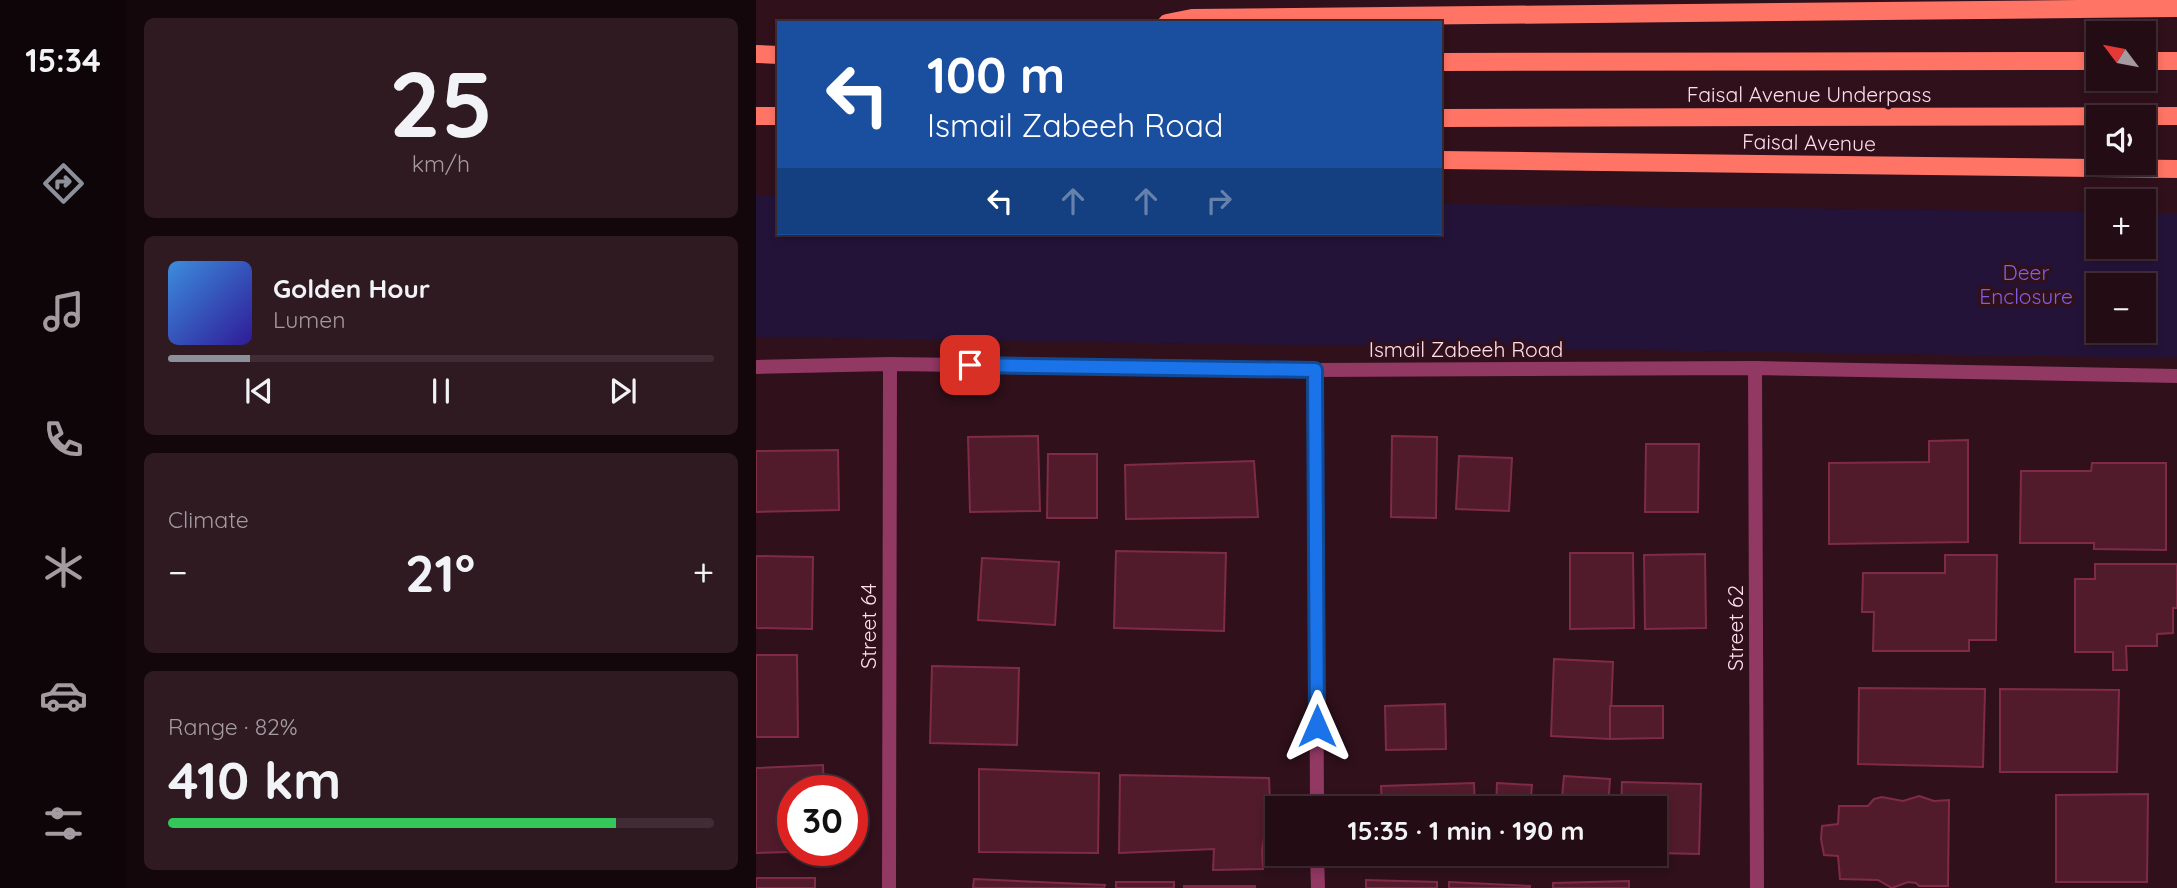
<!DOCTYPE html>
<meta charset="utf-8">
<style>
body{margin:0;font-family:Quicksand,sans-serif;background:#2f1a22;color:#f1f3f6;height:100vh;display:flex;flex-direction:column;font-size:26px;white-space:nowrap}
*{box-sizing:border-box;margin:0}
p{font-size:23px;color:#a39ba0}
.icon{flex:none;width:38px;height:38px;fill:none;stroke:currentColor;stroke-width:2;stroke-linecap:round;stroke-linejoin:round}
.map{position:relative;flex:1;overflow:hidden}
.sheet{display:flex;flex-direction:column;gap:18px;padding:18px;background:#13070b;width:630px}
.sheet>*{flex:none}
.hud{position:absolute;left:21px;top:21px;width:665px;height:214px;border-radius:0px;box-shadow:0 4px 10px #0003,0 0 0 2px #402c34;background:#1a4fa0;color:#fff;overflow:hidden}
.needle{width:46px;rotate:302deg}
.buttons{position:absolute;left:1330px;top:21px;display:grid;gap:14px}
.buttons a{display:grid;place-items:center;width:70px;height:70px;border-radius:0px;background:#230c14;box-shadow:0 4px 10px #0003,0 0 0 2px #402c34;font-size:35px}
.speed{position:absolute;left:21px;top:775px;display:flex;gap:14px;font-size:35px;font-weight:700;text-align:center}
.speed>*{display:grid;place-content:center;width:91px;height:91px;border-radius:50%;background:#230c14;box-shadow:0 4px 10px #0003,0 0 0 2px #402c34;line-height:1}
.speed .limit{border:10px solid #d22;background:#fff;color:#111}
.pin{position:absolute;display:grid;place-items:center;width:60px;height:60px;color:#fff;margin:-30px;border-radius:14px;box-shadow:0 4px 10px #0006}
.me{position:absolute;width:77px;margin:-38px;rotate:0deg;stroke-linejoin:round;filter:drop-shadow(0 0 5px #0008)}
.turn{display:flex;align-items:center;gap:24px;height:147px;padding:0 35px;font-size:32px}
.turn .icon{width:91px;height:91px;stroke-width:2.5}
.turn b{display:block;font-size:49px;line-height:60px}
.lanes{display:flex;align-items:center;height:66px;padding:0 35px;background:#0003;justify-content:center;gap:35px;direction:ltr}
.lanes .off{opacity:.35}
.big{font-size:52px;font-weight:700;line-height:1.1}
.sheet .card{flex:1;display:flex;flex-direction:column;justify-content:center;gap:10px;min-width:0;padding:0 24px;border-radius:10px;background:#2f1a22}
.sheet .dial{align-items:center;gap:0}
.dial b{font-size:91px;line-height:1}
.song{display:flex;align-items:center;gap:21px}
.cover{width:84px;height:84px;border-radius:10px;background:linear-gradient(135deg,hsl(210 70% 55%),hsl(250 70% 35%))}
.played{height:7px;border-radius:4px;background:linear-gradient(90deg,#8c9099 15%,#402c34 15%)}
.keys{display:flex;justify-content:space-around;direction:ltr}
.heat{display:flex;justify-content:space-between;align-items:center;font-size:38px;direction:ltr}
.charge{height:10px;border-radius:5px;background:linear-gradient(90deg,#34c759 82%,#402c34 0)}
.trip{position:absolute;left:509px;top:796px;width:402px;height:70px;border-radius:0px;background:#230c14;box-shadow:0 4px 10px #0003,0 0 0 2px #402c34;font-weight:700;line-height:70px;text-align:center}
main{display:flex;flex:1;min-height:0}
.tab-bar{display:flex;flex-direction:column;width:126px;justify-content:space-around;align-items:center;background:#0e0508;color:#a39ba0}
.tab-bar .icon{width:49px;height:49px}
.tab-bar .selected{color:#8c9099}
.tab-bar b{font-size:32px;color:#f1f3f6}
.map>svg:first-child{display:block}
.green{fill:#241339;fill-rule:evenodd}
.building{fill:#511b2c;stroke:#7f2b47;stroke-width:2}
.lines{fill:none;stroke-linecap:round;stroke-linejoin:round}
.minor{stroke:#913863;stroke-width:14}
.primary{stroke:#ff7465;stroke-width:18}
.route-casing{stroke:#114b97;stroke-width:18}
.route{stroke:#1a73e8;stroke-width:12}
.labels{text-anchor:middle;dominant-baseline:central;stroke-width:7;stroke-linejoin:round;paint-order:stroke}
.street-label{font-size:21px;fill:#ffdeec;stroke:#2f101b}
.park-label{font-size:21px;fill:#7e60e9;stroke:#2f101b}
</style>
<main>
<nav class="tab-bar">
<b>15:34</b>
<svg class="icon selected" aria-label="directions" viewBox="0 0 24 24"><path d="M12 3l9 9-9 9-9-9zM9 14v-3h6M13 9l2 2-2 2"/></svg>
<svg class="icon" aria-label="music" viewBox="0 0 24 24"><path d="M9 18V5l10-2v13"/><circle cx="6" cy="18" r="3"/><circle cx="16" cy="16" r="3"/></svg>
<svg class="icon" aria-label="phone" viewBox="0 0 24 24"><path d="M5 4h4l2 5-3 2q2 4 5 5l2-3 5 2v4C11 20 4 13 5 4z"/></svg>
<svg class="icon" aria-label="climate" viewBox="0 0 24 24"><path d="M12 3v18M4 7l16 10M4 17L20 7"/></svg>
<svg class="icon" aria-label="car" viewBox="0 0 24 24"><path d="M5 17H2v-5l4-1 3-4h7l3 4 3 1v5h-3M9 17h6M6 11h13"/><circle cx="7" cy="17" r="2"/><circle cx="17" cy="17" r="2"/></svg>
<svg class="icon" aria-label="filters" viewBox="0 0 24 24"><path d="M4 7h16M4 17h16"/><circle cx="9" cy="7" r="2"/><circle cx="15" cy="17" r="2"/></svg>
</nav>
<section class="sheet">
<div class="card dial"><b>25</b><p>km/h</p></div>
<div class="card">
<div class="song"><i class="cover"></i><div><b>Golden Hour</b><p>Lumen</p></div></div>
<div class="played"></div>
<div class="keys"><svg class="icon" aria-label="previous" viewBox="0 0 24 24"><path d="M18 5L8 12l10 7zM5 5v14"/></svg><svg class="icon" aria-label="pause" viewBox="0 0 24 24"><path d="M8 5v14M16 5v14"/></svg><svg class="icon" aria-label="next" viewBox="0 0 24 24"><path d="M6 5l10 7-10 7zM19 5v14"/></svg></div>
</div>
<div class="card"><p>Climate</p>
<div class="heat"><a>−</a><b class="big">21°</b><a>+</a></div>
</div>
<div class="card"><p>Range · 82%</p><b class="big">410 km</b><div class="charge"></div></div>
</section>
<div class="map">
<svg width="1421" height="888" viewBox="0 0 1421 888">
<rect width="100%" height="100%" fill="#2f101b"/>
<path class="green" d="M 0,195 L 23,196 L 23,233 L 684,233 L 684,204 L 1342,212 L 1342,247 L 1388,247 L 1388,213 L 1421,213 L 1421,358 L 0,337 ZM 1342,285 L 1388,285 L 1388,331 L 1342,331 Z"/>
<g class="building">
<path d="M 282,436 L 284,511 L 214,512 L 212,437 Z"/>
<path d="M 636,436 L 681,437 L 680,518 L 635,517 Z"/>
<path d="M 1212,440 L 1212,542 L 1073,544 L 1073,463 L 1173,462 L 1173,441 Z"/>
<path d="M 890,444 L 943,444 L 942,512 L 889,512 Z"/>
<path d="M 82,450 L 83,510 L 0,512 L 0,451 Z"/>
<path d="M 292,454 L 341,454 L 341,518 L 291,518 Z"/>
<path d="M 703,456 L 756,458 L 753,511 L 700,509 Z"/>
<path d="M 498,461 L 502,517 L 370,519 L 369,465 Z"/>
<path d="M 1336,463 L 1410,463 L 1410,550 L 1338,549 L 1338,543 L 1264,543 L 1265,471 L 1335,471 Z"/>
<path d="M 360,551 L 470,553 L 468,631 L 358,628 Z"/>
<path d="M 814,553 L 877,553 L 878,628 L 814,629 Z"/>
<path d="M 949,554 L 950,628 L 889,629 L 888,555 Z"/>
<path d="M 1189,555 L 1241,555 L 1240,640 L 1213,640 L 1213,651 L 1117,651 L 1118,612 L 1106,612 L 1107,573 L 1189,573 Z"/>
<path d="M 0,556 L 57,557 L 56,629 L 0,628 Z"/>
<path d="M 226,558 L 303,562 L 299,625 L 222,620 Z"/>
<path d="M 1339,564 L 1421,564 L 1421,608 L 1417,608 L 1417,633 L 1401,634 L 1401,646 L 1370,646 L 1371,670 L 1357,670 L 1357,652 L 1319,652 L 1319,579 L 1339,579 Z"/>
<path d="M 0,655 L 41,655 L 42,737 L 0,737 Z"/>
<path d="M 798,659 L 857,662 L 854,739 L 795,736 Z"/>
<path d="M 176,666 L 263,668 L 261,745 L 174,743 Z"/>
<path d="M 1103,688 L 1229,689 L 1227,767 L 1102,764 Z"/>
<path d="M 1244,689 L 1363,690 L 1361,772 L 1244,772 Z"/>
<path d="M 689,704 L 690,749 L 630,750 L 629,706 Z"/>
<path d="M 854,706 L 907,706 L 907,738 L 854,739 Z"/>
<path d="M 67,765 L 68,791 L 37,791 L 37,850 L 70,851 L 0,853 L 0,768 Z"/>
<path d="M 223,769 L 343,773 L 342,853 L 223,852 Z"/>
<path d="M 364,775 L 513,778 L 515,827 L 509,830 L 506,851 L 507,869 L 457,870 L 458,849 L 363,853 Z"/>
<path d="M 808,776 L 854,779 L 852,808 L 805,808 Z"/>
<path d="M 866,782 L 945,784 L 943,854 L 900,853 L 900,808 L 865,808 Z"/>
<path d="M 718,783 L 719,808 L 626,808 L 625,786 Z"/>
<path d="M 741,783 L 776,785 L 774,808 L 740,808 Z"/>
<path d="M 1392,794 L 1391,882 L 1300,882 L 1300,795 Z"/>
<path d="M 1163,796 L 1178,801 L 1193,800 L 1192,886 L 1163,886 L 1160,883 L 1152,882 L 1136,888 L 1122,880 L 1084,879 L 1082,856 L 1068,855 L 1065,839 L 1066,826 L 1082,824 L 1083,806 L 1112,806 L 1118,799 L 1126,797 L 1147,801 Z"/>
<rect x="0" y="878" width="59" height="10"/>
<path d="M 218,879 L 349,885 L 348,888 L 217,888 Z"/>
<path d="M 610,880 L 681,882 L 681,888 L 610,888 Z"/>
<path d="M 873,881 L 873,888 L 797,888 L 797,883 Z"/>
<rect x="360" y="882" width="58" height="6"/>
<path d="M 693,882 L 774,886 L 774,888 L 693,888 Z"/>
<rect x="428" y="886" width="71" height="2"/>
</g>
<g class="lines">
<g class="minor">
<path d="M 0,367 L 134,364 L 559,370 L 999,368 L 1421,376"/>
<path d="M 999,368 L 1001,888"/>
<path d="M 559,370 L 561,808"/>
<path d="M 561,854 L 562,888"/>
<path d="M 133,888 L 134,364"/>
</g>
<g class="primary">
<path d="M 411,23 L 436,18 L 1421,8"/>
<path d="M 0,54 L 23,55"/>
<path d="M 1388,61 L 1421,61"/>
<path d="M 684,62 L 1342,61"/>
<path d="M 0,116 L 23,116"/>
<path d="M 684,118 L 1421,116"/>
<path d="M 684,160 L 1421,169"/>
</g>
</g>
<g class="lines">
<g class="route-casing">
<path id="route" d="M 214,365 L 559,370 L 561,726"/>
</g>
<use href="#route" class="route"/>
</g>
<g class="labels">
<g class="street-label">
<text x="1053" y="94">Faisal Avenue Underpass</text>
<text transform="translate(1053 142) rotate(1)">Faisal Avenue</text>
<text x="710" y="349">Ismail Zabeeh Road</text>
<text transform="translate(112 626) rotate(-90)">Street 64</text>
<text transform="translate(979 628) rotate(-90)">Street 62</text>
</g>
<g class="park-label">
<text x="1270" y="272">Deer<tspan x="1270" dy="24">Enclosure</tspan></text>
</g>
</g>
</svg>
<div class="buttons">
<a><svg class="needle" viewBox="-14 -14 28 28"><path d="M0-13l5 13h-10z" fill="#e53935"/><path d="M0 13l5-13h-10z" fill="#a39ba0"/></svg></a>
<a><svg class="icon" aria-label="sound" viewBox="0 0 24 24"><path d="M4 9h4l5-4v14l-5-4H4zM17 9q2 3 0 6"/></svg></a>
<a>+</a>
<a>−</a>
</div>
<div class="speed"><div class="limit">30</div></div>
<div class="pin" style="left:214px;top:365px;background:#d93025"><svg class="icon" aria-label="arrive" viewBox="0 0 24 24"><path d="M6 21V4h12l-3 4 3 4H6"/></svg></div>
<svg class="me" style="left:561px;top:726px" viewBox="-20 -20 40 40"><path d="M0-17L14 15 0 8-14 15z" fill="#1a73e8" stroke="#fff" stroke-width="4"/></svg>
<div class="trip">15:35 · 1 min · 190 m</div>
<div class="hud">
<div class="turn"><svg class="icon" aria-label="left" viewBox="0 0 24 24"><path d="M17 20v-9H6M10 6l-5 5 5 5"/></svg><div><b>100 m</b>Ismail Zabeeh Road</div></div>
<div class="lanes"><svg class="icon" aria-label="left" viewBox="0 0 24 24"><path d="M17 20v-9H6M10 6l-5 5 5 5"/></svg><svg class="icon off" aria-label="ahead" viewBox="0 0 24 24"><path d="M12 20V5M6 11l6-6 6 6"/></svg><svg class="icon off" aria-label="ahead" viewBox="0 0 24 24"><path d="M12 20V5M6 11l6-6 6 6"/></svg><svg class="icon off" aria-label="right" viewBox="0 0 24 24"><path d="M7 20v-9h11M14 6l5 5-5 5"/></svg></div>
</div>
</div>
</main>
